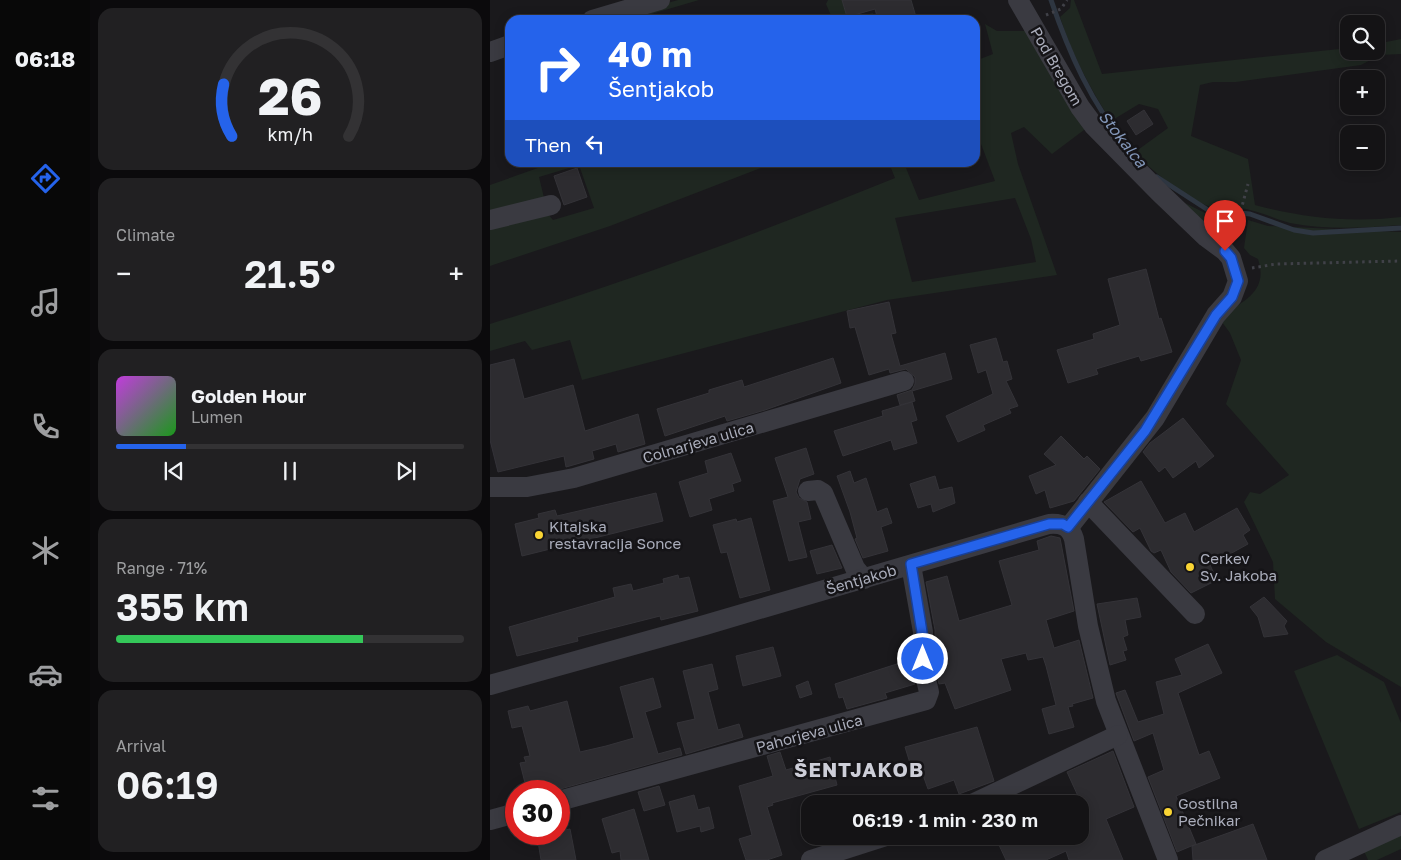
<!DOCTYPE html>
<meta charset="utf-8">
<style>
body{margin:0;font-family:"Golos Text",sans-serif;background:#212022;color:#f1f3f6;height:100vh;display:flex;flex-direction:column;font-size:19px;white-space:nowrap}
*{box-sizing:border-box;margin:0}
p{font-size:16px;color:#9d9ea0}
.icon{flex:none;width:28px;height:28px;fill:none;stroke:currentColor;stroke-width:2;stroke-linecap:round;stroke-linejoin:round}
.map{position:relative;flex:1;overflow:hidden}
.drawer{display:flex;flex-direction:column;gap:8px;padding:8px;background:#0b0a0c;width:400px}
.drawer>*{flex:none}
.guide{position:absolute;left:15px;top:15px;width:475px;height:152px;border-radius:15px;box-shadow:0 2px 12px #0003,0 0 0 1px #333234;background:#2563eb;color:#fff;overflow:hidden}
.fabs{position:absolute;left:850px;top:15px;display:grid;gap:10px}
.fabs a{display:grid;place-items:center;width:45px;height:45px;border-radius:10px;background:#141315;box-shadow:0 2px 12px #0003,0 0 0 1px #333234;font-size:25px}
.speed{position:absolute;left:15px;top:780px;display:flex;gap:10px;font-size:25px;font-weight:700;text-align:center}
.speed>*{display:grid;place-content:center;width:65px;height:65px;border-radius:50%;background:#141315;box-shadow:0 2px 12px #0003,0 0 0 1px #333234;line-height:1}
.speed .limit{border:8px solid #d22;background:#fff;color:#111}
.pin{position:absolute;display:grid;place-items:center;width:42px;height:42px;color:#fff;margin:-51px -21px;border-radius:50% 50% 50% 0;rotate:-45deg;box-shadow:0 0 5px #0007}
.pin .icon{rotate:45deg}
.me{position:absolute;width:55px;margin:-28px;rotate:0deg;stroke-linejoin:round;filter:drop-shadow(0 0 4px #0008)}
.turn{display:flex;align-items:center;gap:18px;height:105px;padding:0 20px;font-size:22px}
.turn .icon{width:65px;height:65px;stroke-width:2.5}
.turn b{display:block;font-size:35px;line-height:42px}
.then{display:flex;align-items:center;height:48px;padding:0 20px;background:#0003;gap:10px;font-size:19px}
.big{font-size:38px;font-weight:600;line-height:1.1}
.drawer .tile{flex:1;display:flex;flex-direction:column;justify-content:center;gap:8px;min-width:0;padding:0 18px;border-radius:15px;background:#212022}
.drawer .dial{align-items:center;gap:0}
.dial svg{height:130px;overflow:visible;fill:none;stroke:#333234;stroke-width:7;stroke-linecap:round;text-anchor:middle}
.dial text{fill:#f1f3f6;stroke:none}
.song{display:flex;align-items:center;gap:15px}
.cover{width:60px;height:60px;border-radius:8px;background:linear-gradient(135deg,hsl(290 70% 55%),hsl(120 70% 35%))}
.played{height:5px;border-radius:2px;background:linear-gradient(90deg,#2563eb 20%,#333234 20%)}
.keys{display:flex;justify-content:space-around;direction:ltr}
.heat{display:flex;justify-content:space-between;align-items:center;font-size:28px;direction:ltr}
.charge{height:8px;border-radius:4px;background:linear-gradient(90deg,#34c759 71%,#333234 0)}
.trip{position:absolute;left:311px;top:795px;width:288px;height:50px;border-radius:15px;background:#141315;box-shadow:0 2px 12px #0003,0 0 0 1px #333234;font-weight:600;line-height:50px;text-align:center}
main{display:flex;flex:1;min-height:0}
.menu{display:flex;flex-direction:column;width:90px;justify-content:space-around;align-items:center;background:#080808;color:#9d9ea0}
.menu .icon{width:35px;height:35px}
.menu .current{color:#2563eb}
.menu b{font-size:22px;color:#f1f3f6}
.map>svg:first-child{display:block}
.green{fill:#1f2721;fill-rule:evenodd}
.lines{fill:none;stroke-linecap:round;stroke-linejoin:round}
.stream{stroke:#2e3641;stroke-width:5}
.building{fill:#2d2c30;stroke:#343338}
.path{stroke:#404148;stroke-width:3;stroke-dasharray:2.5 4;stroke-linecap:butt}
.minor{stroke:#3a3a41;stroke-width:20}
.route-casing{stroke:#184099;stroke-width:12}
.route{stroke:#2563eb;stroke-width:9}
.poi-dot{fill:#f9d434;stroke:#151417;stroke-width:2}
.labels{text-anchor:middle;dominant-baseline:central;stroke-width:5;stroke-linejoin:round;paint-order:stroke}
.street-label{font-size:15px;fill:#abaebc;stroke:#151417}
.poi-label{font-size:15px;fill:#abaebc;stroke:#151417;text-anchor:start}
.water-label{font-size:16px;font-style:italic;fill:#8296b8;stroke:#151417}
.district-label{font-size:20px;font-weight:bold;letter-spacing:1px;fill:#cdced8;stroke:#151417}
</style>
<main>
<nav class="menu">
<b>06:18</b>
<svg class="icon current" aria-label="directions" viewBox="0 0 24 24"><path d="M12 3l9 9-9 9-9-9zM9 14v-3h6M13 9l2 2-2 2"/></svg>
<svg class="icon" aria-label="music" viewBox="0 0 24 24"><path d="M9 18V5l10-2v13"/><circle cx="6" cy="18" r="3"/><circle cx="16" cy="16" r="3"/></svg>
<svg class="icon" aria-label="phone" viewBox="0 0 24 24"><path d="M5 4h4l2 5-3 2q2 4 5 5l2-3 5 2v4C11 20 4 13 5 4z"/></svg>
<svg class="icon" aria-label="climate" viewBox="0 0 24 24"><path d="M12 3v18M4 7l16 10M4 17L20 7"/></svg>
<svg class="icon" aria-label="car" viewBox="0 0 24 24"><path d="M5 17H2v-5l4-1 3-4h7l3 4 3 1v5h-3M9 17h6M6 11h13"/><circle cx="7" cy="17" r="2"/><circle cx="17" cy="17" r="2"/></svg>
<svg class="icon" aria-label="filters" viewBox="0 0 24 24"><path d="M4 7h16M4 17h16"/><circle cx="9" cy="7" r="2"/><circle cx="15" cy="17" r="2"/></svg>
</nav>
<section class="drawer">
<div class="tile dial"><svg viewBox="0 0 100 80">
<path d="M14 69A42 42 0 1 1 86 69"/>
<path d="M14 69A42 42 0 0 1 9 37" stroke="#2563eb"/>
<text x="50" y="56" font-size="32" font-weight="700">26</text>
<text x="50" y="72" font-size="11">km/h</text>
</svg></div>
<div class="tile"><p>Climate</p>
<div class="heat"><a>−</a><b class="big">21.5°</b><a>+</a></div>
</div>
<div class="tile">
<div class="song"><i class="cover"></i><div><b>Golden Hour</b><p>Lumen</p></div></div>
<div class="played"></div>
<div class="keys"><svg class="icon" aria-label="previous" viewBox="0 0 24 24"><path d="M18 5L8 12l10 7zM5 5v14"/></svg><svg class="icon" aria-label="pause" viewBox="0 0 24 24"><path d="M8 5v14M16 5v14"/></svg><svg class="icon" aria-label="next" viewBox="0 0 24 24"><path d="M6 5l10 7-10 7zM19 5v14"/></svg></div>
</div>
<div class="tile"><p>Range · 71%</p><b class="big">355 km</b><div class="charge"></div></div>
<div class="tile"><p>Arrival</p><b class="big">06:19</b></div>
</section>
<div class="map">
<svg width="911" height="860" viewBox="0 0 911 860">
<rect width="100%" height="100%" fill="#1a191c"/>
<g class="green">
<path d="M 188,0 L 209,0 L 141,20 L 117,20 Z"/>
<path d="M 338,0 L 352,0 L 358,19 L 383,13 L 384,20 L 343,20 L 336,4 Z"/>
<path d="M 581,0 L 584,0 L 612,74 L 859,48 L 859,51 L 886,51 L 886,44 L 911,39 L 911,54 L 890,55 L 871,65 L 746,82 L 723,82 L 710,85 L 701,136 L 758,159 L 765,205 C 814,218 861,223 911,217 L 911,225 C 875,228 836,230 800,223 C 787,220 774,213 760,210 C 746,206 732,211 718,206 C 696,198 660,170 645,152 L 678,128 L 668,109 L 649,104 L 621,121 C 600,88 582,55 570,17 L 580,8 Z"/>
<path d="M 495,24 L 507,31 L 540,31 L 598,127 L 562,154 L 534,127 L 521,133 L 528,164 L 567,275 L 397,300 L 92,380 L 80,340 L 42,350 L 35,341 L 0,351 L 0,324 C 137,282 272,232 405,178 L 399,163 L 414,163 L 429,200 L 505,181 L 485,128 L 485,61 L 503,54 ZM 525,198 L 541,239 L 546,262 L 422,282 L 405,218 Z"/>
<path d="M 62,163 L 284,163 L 120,226 L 0,266 L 0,225 L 57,213 L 63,220 L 104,208 L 89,165 L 49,177 L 55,202 L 0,216 L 0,185 Z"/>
<path d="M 695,203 L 719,215 L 746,223 L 744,231 L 729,242 Z"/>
<path d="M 758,220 L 778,226 L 911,232 L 911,687 L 836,642 L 785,599 L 783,562 L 754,502 L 760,492 L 770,494 L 799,475 L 736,404 L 751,360 L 740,333 L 729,318 C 753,301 779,292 768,259 L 760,255 L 754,248 Z"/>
<path d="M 847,655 L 894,682 L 911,723 L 911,812 L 869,829 L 804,671 Z"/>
<path d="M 911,833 L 911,849 L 887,860 L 878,860 L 874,851 Z"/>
</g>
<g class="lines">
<g class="stream">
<path d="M 561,0 C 579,53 601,103 637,146"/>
<path d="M 667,177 L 718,210 L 760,214 L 804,230 L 823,233 L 911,228"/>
</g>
</g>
<g class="building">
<path d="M 352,0 L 421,0 L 426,17 L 416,20 L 388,20 L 385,9 L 357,17 Z"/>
<path d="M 654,110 L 663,124 L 646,135 L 637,121 Z"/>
<path d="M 87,168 L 97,197 L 74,205 L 64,176 Z"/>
<path d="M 656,269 L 669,319 L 671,318 L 682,352 L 651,361 L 649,356 L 606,369 L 608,374 L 578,383 L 567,350 L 604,339 L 603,334 L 630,325 L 618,279 Z"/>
<path d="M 399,302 L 406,333 L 401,334 L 410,366 L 455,353 L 462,379 L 422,391 L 425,401 L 410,405 L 407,395 L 422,390 L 425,384 L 425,377 L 416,369 L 400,373 L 399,369 L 379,375 L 365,327 L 360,328 L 357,311 Z"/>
<path d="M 506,338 L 513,362 L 517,361 L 522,379 L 516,381 L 528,406 L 519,409 L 521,413 L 493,425 L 495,430 L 468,442 L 456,416 L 503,394 L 496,370 L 488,373 L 480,345 Z"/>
<path d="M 343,358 L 351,383 L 275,410 L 237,421 L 235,416 L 175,436 L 167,409 L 219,393 L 219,390 L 252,380 L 254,387 Z"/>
<path d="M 24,359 L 34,399 L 83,385 L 95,431 L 148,414 L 155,444 L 128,452 L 126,444 L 102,451 L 104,459 L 76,467 L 74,456 L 8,472 L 0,440 L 0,365 Z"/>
<path d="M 422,402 L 427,420 L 421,422 L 427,443 L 404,450 L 401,440 L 353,456 L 344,431 L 393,416 L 392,411 Z"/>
<path d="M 693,418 L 724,456 L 709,468 L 706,461 L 683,478 L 675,467 L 669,472 L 653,452 L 660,443 Z"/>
<path d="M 571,436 L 594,459 L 597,456 L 610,469 L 584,501 L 560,508 L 555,490 L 546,494 L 539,476 L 566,465 L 554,454 Z"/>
<path d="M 316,448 L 324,474 L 310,479 L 306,492 L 309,498 L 317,502 L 321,519 L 308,522 L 317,557 L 299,561 L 283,501 L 298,497 L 285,458 Z"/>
<path d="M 241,453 L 251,481 L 242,484 L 244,491 L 219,499 L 222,510 L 200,517 L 189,482 L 218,473 L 215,461 Z"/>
<path d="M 360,471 L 364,483 L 376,478 L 387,512 L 397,508 L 402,523 L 391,527 L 398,551 L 373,558 L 365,539 L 367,538 L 360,512 L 347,476 Z"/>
<path d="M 445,476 L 449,490 L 462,487 L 465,503 L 443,512 L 441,504 L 428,508 L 420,484 Z"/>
<path d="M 651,481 L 675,523 L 695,513 L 704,532 L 747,508 L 760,530 L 753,535 L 758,544 L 720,565 L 727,580 L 701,593 L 681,572 L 671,550 L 664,553 L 661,551 L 650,528 L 643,532 L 614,502 Z"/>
<path d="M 166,493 L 173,521 L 32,556 L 25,524 L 49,518 L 48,514 L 65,510 L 67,516 Z"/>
<path d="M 261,518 L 280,590 L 250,598 L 237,552 L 231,553 L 223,525 L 246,519 L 247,522 Z"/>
<path d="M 561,536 L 570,538 L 584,611 L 556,620 L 564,648 L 589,640 L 603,698 L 582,704 L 583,706 L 578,707 L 584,727 L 559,734 L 552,709 L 566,705 L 556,666 L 553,657 L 538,660 L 536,653 L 511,659 L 521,690 L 465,709 L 455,683 L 449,684 L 445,666 L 445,630 L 436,582 L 457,576 L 469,621 L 522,605 L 509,561 L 549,550 L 547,541 Z"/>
<path d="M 342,545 L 352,568 L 327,574 L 320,551 Z"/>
<path d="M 188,575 L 189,579 L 199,577 L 208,611 L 171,620 L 170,616 L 87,637 L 88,641 L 27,656 L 19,627 L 125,597 L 123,588 L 141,584 L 143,591 L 174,583 L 173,579 Z"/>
<path d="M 774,597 L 797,621 L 794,626 L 798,634 L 774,637 L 768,617 L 760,607 Z"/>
<path d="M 647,598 L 651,617 L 635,620 L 638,635 L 633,637 L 637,650 L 633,651 L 636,660 L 620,665 L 607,604 Z"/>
<path d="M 718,644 L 732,673 L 688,693 L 709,755 L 719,751 L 730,778 L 686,796 L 706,844 L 687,852 L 658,777 L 674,770 L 663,733 L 644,741 L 626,693 L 635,690 L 648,722 L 674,714 L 666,682 L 692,675 L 685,659 Z"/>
<path d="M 283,647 L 291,676 L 253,686 L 246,656 Z"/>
<path d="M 416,661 L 417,665 L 421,664 L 425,684 L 395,693 L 397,698 L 357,709 L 353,697 L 349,698 L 345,684 Z"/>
<path d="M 222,664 L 228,689 L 218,692 L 228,730 L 249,724 L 253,737 L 196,754 L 187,723 L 205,719 L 193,671 Z"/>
<path d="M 163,678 L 171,707 L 155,712 L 168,754 L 190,748 L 192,755 L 63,791 L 37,791 L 30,763 L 36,762 L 34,757 L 40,756 L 32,726 L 22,728 L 18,711 L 38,706 L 40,711 L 77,701 L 90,752 L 116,746 L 144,738 L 130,687 Z"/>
<path d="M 318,681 L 322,694 L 310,698 L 306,686 Z"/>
<path d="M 487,727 L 504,781 L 469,794 L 464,780 L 438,789 L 428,761 L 420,763 L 415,747 Z"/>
<path d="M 623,751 L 644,807 L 616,819 L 633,860 L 579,860 L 576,851 L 556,860 L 516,860 L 509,845 L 527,836 L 590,836 L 590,823 L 599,820 L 577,772 Z"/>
<path d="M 290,752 L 296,770 L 340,757 L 347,785 L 282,803 L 283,805 L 277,807 L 292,855 L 277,860 L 256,860 L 249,839 L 262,835 L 249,786 L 283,776 L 277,756 Z"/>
<path d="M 169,786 L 175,805 L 154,811 L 148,792 Z"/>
<path d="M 204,795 L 208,810 L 219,807 L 224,828 L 211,832 L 210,826 L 187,832 L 179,802 Z"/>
<path d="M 144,809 L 159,860 L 131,860 L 130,851 L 122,853 L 112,819 Z"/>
<path d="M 763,824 L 777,860 L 703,860 L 702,846 Z"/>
<path d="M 80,829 L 86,860 L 51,860 L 47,835 L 69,834 L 69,831 Z"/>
</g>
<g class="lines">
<g class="path">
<path d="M 556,15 L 571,9 L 577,0"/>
<path d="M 744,236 L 758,184"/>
<path d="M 762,268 L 786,264 L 911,261"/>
</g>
<g class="minor">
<path d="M 528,0 L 590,107 L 604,126 L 669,192 L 716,237 L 735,251 L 741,258 L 748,281 L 742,297 L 726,315 L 665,418 L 579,527"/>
<path d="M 102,20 L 170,0"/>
<path d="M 0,52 L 20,45"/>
<path d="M 0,220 L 61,205"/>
<path d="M 0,487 L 37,487 L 84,478 L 414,381"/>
<path d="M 318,491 L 328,490 L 333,493 L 365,568 L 374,579"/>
<path d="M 598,502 L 705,614"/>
<path d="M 0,685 L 215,625 L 559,524 C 572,523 580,526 584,539 L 598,626 L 616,701 L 678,860"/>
<path d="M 69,801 L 436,700 L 439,692 L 433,667 L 433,632 L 421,565"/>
<path d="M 482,804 L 628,735"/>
<path d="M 0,820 L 26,813"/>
<path d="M 321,860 L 396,836"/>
<path d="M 835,860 L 911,825"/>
</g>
</g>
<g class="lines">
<g class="route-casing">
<path id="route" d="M 433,659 L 432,632 L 421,564 L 559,524 L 573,524 L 578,527 L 655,431 L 726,315 L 742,297 L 748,281 L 741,258 L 735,251"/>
</g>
<use href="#route" class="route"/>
</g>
<g class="poi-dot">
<circle cx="49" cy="535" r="5"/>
<circle cx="700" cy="567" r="5"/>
<circle cx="678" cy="812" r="5"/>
</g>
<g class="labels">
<g class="street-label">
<text transform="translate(567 66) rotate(60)">Pod Bregom</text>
<text transform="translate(208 442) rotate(-16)">Colnarjeva ulica</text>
<text transform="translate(371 579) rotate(-16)">Šentjakob</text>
<text transform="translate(319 733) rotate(-15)">Pahorjeva ulica</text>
</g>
<g class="poi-label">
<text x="59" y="526">Kitajska<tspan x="59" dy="17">restavracija Sonce</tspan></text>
<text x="710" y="558">Cerkev<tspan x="710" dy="17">Sv. Jakoba</tspan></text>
<text x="688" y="803">Gostilna<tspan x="688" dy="17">Pečnikar</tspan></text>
</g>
<g class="water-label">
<text transform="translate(633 139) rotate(52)">Stokalca</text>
</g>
<g class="district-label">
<text x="369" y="769">ŠENTJAKOB</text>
</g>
</g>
</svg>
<div class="fabs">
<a><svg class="icon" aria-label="search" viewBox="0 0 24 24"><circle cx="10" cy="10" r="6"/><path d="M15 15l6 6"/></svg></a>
<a>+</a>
<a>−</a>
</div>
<div class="speed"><div class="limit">30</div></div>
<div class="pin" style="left:735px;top:251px;background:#d93025"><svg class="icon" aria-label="arrive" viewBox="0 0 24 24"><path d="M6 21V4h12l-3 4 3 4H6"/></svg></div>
<svg class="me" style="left:433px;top:659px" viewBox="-20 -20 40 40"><circle r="17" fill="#2563eb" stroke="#fff" stroke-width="3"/><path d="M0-11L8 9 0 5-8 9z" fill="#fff"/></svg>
<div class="trip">06:19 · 1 min · 230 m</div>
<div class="guide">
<div class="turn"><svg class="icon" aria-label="right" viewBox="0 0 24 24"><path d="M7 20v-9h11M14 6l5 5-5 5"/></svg><div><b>40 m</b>Šentjakob</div></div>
<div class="then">Then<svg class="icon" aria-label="left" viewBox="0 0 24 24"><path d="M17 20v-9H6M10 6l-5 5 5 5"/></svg></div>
</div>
</div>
</main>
